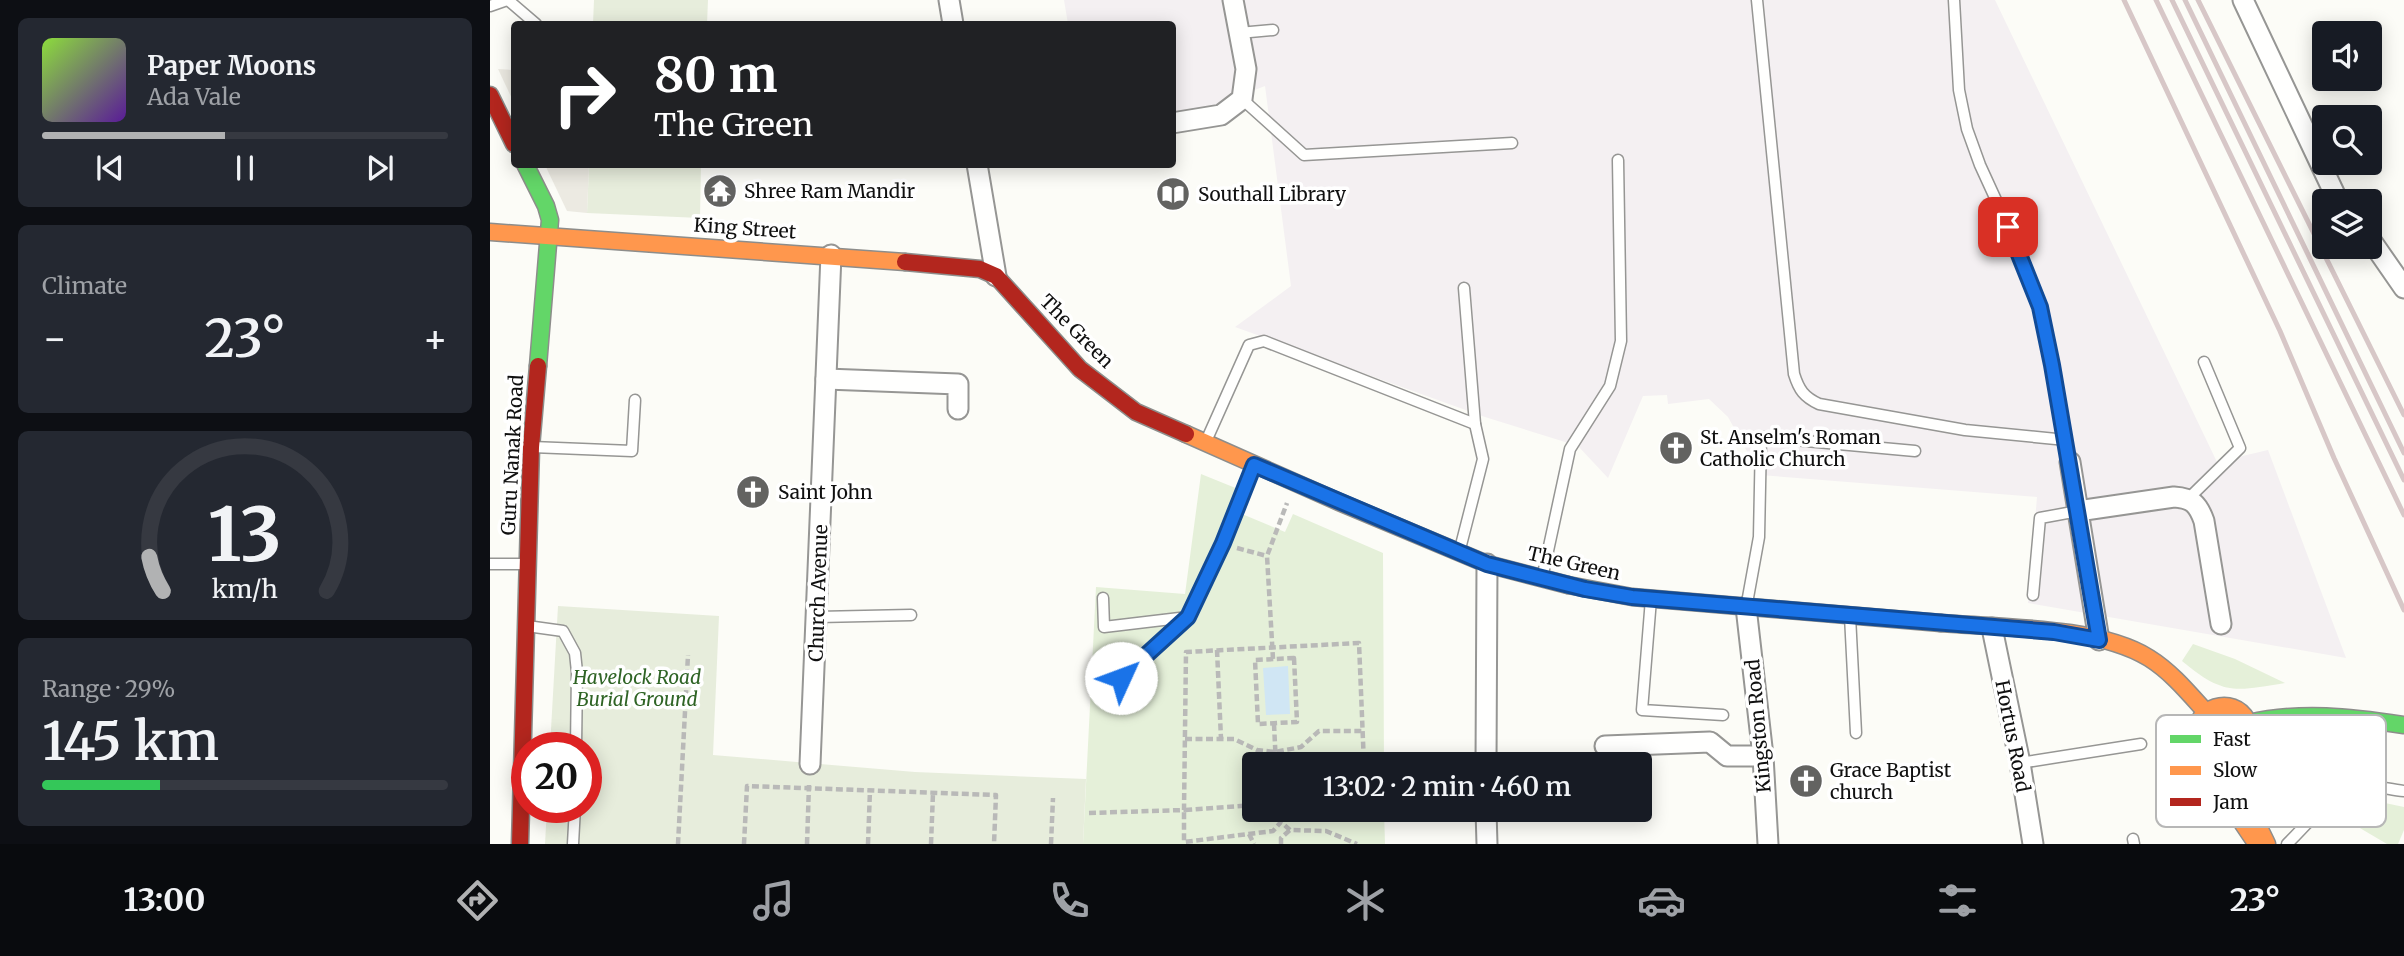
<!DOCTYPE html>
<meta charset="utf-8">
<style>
body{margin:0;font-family:Merriweather,serif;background:#242831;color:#f1f3f6;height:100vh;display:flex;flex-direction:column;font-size:26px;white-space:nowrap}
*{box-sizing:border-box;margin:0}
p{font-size:23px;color:#9ea1a6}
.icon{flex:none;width:38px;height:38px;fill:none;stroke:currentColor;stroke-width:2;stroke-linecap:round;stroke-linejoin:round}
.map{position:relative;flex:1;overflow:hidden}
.panel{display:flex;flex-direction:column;gap:18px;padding:18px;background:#0d0f14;width:490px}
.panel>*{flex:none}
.top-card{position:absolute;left:21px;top:21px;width:665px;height:147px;border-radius:7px;box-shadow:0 4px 18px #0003;background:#202124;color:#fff;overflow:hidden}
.controls{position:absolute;left:1822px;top:21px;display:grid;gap:14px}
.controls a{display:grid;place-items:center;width:70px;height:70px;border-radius:7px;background:#171b24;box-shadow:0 4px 18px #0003;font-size:35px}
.speed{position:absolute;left:21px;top:732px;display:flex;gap:14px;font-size:35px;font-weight:700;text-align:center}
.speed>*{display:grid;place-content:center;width:91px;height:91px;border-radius:50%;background:#171b24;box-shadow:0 4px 18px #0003;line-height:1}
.speed .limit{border:10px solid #d22;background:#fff;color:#111}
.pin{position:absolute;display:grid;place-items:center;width:60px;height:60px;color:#fff;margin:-30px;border-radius:14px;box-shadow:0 4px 10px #0006}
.me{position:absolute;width:77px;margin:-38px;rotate:47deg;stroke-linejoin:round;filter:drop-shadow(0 0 5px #0008)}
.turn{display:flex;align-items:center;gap:24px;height:147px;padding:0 28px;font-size:32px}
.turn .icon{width:91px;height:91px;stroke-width:2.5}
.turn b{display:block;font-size:49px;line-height:60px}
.big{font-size:52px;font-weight:600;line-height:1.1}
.panel .card{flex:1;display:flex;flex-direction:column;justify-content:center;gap:10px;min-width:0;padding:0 24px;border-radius:10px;background:#242831}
.panel .dial{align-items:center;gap:0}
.dial svg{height:182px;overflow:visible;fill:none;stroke:#363941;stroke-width:7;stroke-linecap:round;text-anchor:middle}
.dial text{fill:#f1f3f6;stroke:none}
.song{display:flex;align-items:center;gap:21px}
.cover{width:84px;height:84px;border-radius:10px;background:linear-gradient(135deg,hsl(90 70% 55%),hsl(270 70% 35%))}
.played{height:7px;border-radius:4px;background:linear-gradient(90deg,#b1b2b3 45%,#363941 45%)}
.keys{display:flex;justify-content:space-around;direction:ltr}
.heat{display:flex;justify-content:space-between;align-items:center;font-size:38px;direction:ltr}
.charge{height:10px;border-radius:5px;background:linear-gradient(90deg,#34c759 29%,#363941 0)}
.trip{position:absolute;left:752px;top:752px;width:410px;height:70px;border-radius:7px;background:#171b24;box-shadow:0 4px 18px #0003;font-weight:600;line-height:70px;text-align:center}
.tab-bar{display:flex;height:112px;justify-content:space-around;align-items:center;background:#090b0e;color:#9ea1a6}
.tab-bar .icon{width:49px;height:49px}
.tab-bar .active{color:#b1b2b3}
.tab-bar b{font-size:32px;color:#f1f3f6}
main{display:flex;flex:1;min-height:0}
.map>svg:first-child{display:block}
.industrial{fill:#f4f0f2}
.green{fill:#e5f0d9}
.cemetery{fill:#e7eddc}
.plaza{fill:#eceae2}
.water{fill:#d0e6f4}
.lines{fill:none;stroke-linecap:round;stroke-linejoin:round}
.lane-casing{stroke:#969694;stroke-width:13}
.street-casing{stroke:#969694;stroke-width:23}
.fast-casing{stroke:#8d8d8b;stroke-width:19}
.slow-casing{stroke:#8d8d8b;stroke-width:19}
.jam-casing{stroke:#8d8d8b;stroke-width:19}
.path{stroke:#b9b9b8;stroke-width:4.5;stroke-dasharray:7 3.5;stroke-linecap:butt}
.lane{stroke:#fffffe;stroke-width:10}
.street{stroke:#fffffe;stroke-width:19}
.fast{stroke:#63d668;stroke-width:16}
.slow{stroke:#ff974d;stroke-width:16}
.jam{stroke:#b3261e;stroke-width:16}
.rail{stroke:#d7c7c7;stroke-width:5}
.route-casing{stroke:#114b97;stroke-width:18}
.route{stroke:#1a73e8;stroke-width:12}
.labels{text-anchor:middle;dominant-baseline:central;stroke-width:7;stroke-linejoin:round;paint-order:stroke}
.poi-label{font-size:19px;fill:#101010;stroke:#fff;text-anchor:start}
.street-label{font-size:19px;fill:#101010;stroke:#fff}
.park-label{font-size:19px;font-style:italic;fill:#2f6425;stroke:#fff}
.key{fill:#fff;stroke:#b7b7b7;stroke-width:2}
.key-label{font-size:19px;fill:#101010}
</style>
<main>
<section class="panel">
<div class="card">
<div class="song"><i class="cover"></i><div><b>Paper Moons</b><p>Ada Vale</p></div></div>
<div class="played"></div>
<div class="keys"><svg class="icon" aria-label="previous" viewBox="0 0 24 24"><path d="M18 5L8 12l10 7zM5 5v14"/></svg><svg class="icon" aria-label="pause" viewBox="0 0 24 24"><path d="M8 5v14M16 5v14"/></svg><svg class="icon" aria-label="next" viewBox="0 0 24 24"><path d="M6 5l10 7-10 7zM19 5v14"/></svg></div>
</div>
<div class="card"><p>Climate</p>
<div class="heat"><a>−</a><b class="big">23°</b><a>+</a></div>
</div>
<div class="card dial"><svg viewBox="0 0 100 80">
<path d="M14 69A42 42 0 1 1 86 69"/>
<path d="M14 69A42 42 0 0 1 8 54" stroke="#b1b2b3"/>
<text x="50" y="56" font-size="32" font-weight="700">13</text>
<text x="50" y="72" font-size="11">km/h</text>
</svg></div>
<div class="card"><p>Range · 29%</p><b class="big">145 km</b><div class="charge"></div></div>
</section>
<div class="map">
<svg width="1914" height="844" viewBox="0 0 1914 844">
<rect width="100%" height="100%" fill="#fcfcf7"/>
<path class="industrial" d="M 574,0 L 1505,0 L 1727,462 L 1778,450 L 1856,658 L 1538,603 L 1547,497 L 1270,475 L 1238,417 L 1219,399 L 1178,404 L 1177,395 L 1153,396 L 1118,478 L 1088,446 L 995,417 L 745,327 L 801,286 L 775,86 L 728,104 L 683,113 L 682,24 L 578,24 Z"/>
<g class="green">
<path d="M 711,474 L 748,489 L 740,509 L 795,532 L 803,514 L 893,553 L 894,765 L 765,765 L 765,810 L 894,810 L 895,844 L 593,844 L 606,587 L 695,594 Z"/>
<path d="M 1703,644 L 1745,659 L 1795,683 C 1745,691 1734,696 1692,661 Z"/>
<path d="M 1876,799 L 1914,807 L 1914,830 L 1908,844 L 1897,844 L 1841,811 L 1849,804 Z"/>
</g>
<g class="cemetery">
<path d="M 104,0 L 218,0 L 217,24 L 103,24 Z"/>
<path d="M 99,165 L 175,166 L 175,165 L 211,165 L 210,218 L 97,213 Z"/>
<path d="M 68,606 L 229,616 L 223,755 L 425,772 L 596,779 L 593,844 L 55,844 L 57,807 L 96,807 L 96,747 L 60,747 Z"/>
</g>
<g class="plaza">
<path d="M 8,69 L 24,70 L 24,103 Z"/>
<path d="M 55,165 L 99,165 L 97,213 L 77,211 Z"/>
</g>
<path class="water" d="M 798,666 L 800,714 L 776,715 L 773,668 Z"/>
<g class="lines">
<g class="lane-casing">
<g id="lane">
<path d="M 18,0 L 46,24"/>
<path d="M 1267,0 L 1304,374 C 1309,390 1314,397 1329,404 L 1475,430 L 1576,440"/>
<path d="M 1464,0 L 1469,90 L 1477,129 L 1490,165 L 1528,248 L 1550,307 L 1580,462"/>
<path d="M 0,6 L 17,0"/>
<path d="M 749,33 L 783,30"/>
<path d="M 752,99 L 814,155 L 1022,143"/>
<path d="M 717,439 L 759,345 L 774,341 L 985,424"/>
<path d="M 42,447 L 142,451 L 145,400"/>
<path d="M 1699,498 L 1750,448 L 1714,362"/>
<path d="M 970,549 L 993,459 L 985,424 L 974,288"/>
<path d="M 0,564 L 34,564"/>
<path d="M 1053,574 L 1080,449 L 1120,386 L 1131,341 L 1128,160"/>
<path d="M 1543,595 L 1550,518 L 1588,511"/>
<path d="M 613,598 L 614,627 L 698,617 L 614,694"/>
<path d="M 1161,599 L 1152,710 L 1233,715"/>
<path d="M 1257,603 L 1269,537 L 1271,437 L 1425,451"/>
<path d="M 1360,616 L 1366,733"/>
<path d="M 328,617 L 421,615"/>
<path d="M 698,617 L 733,543 L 764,465"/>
<path d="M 37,626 L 73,631 L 85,653 L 87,672 L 86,747"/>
<path d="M 1530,763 L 1651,744"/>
<path d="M 1643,839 L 1644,844"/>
<path d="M 83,844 L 85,807"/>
<path d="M 1797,844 C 1820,822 1846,785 1881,786 C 1892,787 1903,790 1914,791"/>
</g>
</g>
<g class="street-casing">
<g id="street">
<path d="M 459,0 L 463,24"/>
<path d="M 1753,0 L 1848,201"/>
<path d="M 682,123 L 731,115 L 752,99 L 756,69 L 743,0"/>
<path d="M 487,164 L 506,276"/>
<path d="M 1880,239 L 1914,288"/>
<path d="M 336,379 L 468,384 L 468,409"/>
<path d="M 1580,462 L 1609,640"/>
<path d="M 1588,511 L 1684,497 C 1702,498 1708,504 1714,521 L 1731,624"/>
<path d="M 1256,607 L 1273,756 L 1278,844"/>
<path d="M 1502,628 L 1530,763 L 1543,844"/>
<path d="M 1115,746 L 1220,742 L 1237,756 L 1273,756"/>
<path d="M 320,764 L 341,255"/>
<path d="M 996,765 L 997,564"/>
<path d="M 996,810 L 997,844"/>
</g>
</g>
<g class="fast-casing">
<g id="fast">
<path d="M 35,164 L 56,206 L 60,220 L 48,366"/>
<path d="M 1078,585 L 1142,597 L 1451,623"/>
<path d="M 1759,723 C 1811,711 1861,717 1914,725"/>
</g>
</g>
<g class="slow-casing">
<g id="slow">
<path d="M 0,232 L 415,262"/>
<path d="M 696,434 L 849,502 L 997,564 L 1078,585"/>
<path d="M 1451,623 C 1511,628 1608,626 1659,658 C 1680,671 1697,691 1714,710"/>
<path d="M 1767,844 C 1747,818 1733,789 1718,760 C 1714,753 1707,745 1706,736 C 1704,707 1743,694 1757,720 C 1767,737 1752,760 1753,778 C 1755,802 1767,823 1777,844"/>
</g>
</g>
<g class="jam-casing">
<g id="jam">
<path d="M 0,95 L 24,144"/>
<path d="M 415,262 L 490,269 L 506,276 L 590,369 L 646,412 L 696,434"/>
<path d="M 30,844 L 41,447 L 48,366"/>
</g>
</g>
<g class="path">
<path d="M 747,548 L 777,556"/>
<path d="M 727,650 L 731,739"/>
<path d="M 804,658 L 807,722 L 768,724 L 765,660 Z"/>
<path d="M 783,659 L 777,556 L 797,503"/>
<path d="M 784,724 L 786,765"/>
<path d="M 695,739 L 744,739 L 767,750 L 785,752 L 811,747 L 829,731 L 873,731"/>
<path d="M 1812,741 L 1787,777 L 1818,802"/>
<path d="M 765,805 L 694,810 L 694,842 L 783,831 L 791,822 L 800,830 L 836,831 L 867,844"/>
<path d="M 599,813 L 694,810 L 696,652 L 869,643 L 874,765"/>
<path d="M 759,834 L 764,844"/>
<path d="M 188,844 L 198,655"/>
<path d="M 254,844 L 257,786 L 506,795 L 504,844"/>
<path d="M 317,844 L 319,785"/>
<path d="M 378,844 L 380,790"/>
<path d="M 441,844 L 443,793"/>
<path d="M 561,844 L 563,798"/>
<path d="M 791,844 L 791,838 L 800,830"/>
</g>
<use href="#lane" class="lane"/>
<use href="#street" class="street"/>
<use href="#fast" class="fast"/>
<use href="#slow" class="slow"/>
<use href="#jam" class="jam"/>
<g class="rail">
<path d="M 1634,0 L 1790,331 L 1844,458 L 1914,610"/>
<path d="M 1666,0 L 1914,515"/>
<path d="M 1682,0 L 1914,480"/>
<path d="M 1695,0 L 1914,453"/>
<path d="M 1708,0 L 1914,415"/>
</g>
</g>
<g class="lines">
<g class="route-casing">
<path id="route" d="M 631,678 L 698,617 L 733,543 L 764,465 L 997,564 L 1095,589 L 1142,597 L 1564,632 L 1609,640 L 1562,365 L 1550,307 L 1518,227"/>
</g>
<use href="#route" class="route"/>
</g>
<defs>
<g id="temple-disc" transform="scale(1.75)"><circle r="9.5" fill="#636361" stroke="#fff"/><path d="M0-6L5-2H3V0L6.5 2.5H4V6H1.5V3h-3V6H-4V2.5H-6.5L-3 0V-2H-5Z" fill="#fff"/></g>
<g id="library-disc" transform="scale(1.75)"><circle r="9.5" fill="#636361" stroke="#fff"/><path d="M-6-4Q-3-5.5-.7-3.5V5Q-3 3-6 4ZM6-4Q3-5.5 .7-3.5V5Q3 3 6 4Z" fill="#fff"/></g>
<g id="church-disc" transform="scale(1.75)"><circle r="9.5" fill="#636361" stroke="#fff"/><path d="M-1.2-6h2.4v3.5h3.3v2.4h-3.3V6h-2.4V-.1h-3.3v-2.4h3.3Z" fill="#fff"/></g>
</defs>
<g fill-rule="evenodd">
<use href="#temple-disc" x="230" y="191"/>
<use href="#library-disc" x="683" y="194"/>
<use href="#church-disc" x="1186" y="448"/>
<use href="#church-disc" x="263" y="492"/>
<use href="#church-disc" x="1316" y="781"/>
</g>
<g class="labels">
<g class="poi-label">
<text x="254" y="191">Shree Ram Mandir</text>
<text x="708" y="194">Southall Library</text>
<text x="1210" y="437">St. Anselm's Roman<tspan x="1210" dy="22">Catholic Church</tspan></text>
<text x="288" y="492">Saint John</text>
<text x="1340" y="770">Grace Baptist<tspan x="1340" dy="22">church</tspan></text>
</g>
<g class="street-label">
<text transform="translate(255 228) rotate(4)">King Street</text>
<text transform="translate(587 331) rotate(45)">The Green</text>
<text transform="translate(22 455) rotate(-87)">Guru Nanak Road</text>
<text transform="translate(1084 563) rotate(13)">The Green</text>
<text transform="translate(328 593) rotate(-88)">Church Avenue</text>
<text transform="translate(1268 726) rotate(-95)">Kingston Road</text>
<text transform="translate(1523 736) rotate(79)">Hortus Road</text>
</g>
<g class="park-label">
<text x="147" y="677">Havelock Road<tspan x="147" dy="22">Burial Ground</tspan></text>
</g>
</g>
<rect x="1666" y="715" width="230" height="112" rx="10" class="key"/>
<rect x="1680" y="735" width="31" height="8" fill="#63d668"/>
<rect x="1680" y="766" width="31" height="9" fill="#ff974d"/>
<rect x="1680" y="798" width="31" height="8" fill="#b3261e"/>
<g class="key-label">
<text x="1723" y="746">Fast</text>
<text x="1723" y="777">Slow</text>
<text x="1723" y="809">Jam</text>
</g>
</svg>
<div class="controls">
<a><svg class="icon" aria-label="sound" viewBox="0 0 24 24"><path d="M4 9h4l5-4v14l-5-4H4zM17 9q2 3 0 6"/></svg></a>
<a><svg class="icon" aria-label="search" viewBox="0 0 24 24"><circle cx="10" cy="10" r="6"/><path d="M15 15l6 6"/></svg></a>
<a><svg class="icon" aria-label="layers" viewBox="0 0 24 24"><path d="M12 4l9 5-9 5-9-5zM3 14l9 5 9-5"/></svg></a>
</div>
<div class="speed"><div class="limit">20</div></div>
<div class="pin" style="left:1518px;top:227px;background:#d93025"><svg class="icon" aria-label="arrive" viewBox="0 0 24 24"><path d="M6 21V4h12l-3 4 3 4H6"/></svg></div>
<svg class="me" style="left:631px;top:678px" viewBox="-20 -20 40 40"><circle r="19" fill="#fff"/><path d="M0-13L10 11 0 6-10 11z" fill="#1a73e8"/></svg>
<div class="trip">13:02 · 2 min · 460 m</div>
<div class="top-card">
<div class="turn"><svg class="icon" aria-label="right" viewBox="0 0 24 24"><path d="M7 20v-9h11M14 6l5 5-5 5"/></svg><div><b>80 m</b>The Green</div></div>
</div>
</div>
</main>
<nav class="tab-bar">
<b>13:00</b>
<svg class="icon active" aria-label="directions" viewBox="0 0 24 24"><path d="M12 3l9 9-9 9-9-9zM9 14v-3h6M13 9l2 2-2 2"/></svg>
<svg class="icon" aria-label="music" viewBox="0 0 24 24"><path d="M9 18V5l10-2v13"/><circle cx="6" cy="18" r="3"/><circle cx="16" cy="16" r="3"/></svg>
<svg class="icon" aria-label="phone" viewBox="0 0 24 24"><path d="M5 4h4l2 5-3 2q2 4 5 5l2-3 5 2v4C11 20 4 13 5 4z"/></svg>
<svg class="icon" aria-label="climate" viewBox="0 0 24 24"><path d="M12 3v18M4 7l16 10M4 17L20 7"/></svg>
<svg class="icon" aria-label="car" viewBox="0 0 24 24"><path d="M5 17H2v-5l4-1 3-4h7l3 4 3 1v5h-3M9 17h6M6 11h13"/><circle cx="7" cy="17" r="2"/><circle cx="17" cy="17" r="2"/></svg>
<svg class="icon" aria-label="filters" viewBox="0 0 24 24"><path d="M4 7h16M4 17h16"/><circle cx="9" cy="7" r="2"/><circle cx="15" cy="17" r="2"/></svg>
<b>23°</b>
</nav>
